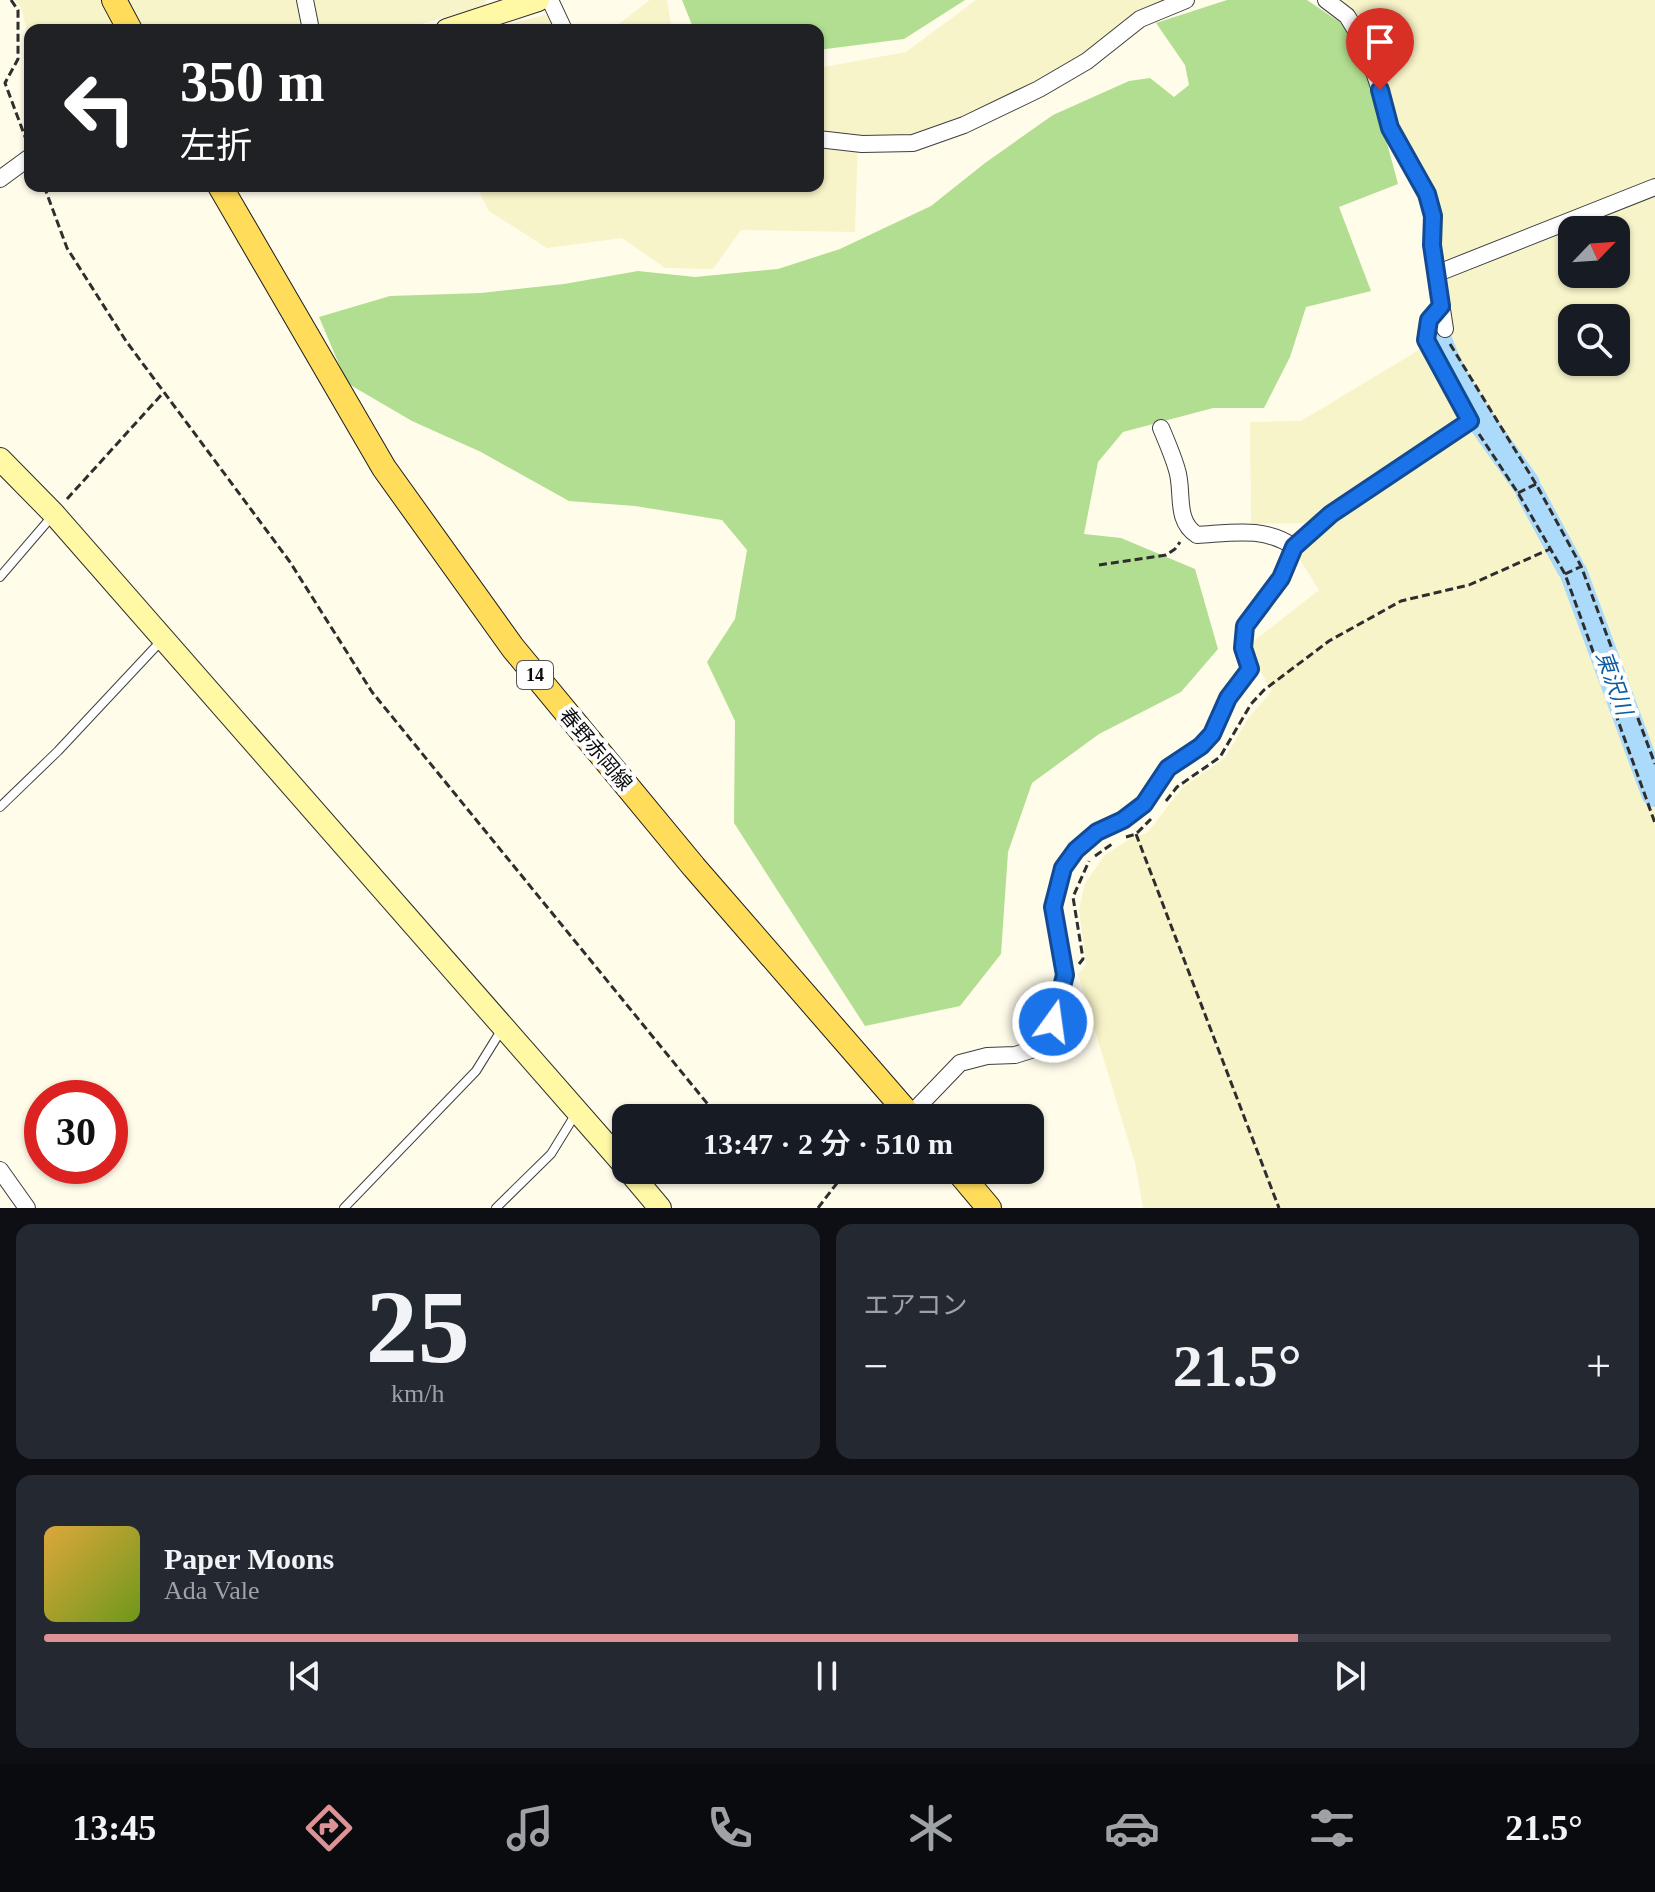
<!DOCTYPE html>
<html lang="ja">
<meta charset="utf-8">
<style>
body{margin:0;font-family:"Times New Roman","Noto Sans JP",serif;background:#242831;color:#f1f3f6;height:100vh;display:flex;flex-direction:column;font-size:30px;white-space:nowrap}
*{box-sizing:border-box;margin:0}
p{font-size:26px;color:#9ea1a6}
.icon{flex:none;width:44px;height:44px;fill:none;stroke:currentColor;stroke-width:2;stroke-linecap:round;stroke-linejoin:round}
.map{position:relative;height:1208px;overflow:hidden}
.sheet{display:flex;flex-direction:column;gap:16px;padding:16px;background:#0d0f14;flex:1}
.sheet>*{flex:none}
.banner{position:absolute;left:24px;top:24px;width:800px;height:168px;border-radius:16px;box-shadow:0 2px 6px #0004;background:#202124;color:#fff;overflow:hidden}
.needle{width:52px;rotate:65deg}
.buttons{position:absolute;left:1558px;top:216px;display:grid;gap:16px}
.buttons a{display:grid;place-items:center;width:72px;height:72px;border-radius:16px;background:#171b24;box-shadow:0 2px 6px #0004;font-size:40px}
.speed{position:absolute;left:24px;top:1080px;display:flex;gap:16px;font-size:40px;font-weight:700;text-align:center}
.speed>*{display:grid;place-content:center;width:104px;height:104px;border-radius:50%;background:#171b24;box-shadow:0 2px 6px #0004;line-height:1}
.speed .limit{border:12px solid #d22;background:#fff;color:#111}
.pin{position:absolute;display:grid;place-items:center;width:68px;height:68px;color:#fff;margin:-82px -34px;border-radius:50% 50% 50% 0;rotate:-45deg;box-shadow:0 0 8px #0007}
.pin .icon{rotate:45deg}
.me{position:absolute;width:88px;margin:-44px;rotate:14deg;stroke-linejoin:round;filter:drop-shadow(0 0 6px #0008)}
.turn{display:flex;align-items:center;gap:28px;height:168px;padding:0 24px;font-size:36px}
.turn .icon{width:104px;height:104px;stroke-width:2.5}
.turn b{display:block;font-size:56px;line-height:68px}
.big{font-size:60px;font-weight:600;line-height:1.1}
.sheet .tile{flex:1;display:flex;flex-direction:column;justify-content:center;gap:12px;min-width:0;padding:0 28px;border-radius:16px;background:#242831}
.sheet .dial{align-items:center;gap:0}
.dial b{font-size:104px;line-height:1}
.song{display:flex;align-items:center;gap:24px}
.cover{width:96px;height:96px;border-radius:12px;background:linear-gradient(135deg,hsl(40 70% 55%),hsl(80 70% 35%))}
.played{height:8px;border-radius:4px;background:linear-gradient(90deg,#dd9295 80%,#363941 80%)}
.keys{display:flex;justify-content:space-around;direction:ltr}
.heat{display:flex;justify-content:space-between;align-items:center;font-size:44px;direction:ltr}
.sheet .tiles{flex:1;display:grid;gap:16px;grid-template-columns:1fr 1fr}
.tile:last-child{grid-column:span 2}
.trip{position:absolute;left:612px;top:1104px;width:432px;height:80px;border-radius:16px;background:#171b24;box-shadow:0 2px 6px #0004;font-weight:600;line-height:80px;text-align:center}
.tab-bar{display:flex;height:128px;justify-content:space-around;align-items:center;background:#090b0e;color:#9ea1a6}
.tab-bar .icon{width:56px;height:56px}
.tab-bar .active{color:#dd9295}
.tab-bar b{font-size:36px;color:#f1f3f6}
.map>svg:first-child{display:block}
.farmland{fill:#f7f4c9;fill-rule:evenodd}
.forest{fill:#b1de90}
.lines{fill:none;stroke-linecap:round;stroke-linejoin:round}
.river{stroke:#abdafa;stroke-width:28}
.lane-casing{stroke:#3f3f3f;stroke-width:10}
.street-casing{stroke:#3f3f3f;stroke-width:18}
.secondary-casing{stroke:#2e2e2e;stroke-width:24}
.primary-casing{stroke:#1d1d1d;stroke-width:26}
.path{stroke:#2e2e2e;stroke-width:3;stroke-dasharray:8 4;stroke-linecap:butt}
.lane{stroke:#fff;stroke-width:8}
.street{stroke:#fff;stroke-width:16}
.secondary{stroke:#fff8a5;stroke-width:22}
.primary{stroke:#ffdc5a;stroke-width:24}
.route-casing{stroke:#114b97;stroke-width:20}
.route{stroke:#1a73e8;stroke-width:14}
.labels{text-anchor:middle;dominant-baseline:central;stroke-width:8;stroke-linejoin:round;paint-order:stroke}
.shield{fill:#fff;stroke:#555;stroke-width:2}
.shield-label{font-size:18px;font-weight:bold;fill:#0c0c0c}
.street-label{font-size:20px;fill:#0c0c0c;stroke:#fff}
.water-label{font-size:22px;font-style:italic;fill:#0d5ea5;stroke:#fff}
</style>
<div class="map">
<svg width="1655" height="1208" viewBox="0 0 1655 1208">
<rect width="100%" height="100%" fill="#fffcea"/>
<g class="farmland">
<path d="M 15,0 L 486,0 L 485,6 L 400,30 L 30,30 L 30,43 L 21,8 Z"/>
<path d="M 650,0 L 667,0 L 672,30 L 611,30 Z"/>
<path d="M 976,0 L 1166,0 L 1148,6 L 1067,71 L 907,140 L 858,140 L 855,232 L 741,230 L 713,269 L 665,268 L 622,238 L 547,248 L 489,211 L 476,186 L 818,186 L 818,68 L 906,52 Z"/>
<path d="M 1337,0 L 1655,0 L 1655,1208 L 1143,1208 L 1135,1163 L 1078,974 L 1086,965 L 1079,909 L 1085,883 L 1105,855 L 1131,838 L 1147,833 L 1183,787 L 1225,758 L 1249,717 L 1272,691 L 1246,647 L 1319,590 L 1295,552 L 1316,537 L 1306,523 L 1251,524 L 1250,422 L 1301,421 L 1449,332 L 1440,214 ZM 1572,230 L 1616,230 L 1616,274 L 1572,274 ZM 1572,318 L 1616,318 L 1616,362 L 1572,362 Z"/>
<path d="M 548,14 L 555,30 L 486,30 Z"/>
</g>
<g class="forest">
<path d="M 682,0 L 965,0 L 904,39 L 818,50 L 818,30 L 694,30 Z"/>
<path d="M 1227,0 L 1307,0 L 1344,25 L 1366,65 L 1398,184 L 1339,207 L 1371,291 L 1306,307 L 1290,357 L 1264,408 L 1213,408 L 1123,432 L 1098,462 L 1084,534 L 1121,538 L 1195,569 L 1218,649 L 1181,692 L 1099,734 L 1032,783 L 1008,852 L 1001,954 L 960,1006 L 865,1026 L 734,823 L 735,721 L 707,662 L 735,619 L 747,550 L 722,520 L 635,506 L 569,501 L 481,452 L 412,421 L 347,383 L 319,317 L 390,296 L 481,293 L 564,284 L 638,271 L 695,277 L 778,269 L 840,249 L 931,206 L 985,163 L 1053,115 L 1129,81 L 1150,78 L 1174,97 L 1189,85 L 1185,65 L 1156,23 Z"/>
</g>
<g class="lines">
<g class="river">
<path d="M 1434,326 C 1449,384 1492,435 1526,484"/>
<path d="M 1530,493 L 1570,567"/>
<path d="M 1574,574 L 1655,793"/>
</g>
<g class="lane-casing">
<g id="lane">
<path d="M 0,577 L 54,514"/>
<path d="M 0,807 L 58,751 L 161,641"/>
<path d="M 344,1208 L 476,1071 L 502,1029"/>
<path d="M 496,1208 L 551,1154 L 575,1115"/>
</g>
</g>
<g class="street-casing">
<g id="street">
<path d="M 305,0 L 311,30"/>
<path d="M 550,0 L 564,30"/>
<path d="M 1326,0 L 1347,16 L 1365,45 L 1380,90 L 1390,128 L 1427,194 L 1433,216 L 1432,245 L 1445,329"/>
<path d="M 818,139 L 862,144 L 913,143 L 964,125 L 1039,89 L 1087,61 L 1140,19 L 1186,0"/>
<path d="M 0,179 L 30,157"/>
<path d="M 1438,273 L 1655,187"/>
<path d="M 1161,428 C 1167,442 1173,456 1177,470 C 1184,492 1174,520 1197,535 C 1232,533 1264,526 1294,547"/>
<path d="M 910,1115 L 960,1063 L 987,1056 L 1015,1055 L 1031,1050 L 1045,1040 L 1053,1022 L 1065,975 L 1053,907 L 1063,868 L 1076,850 L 1097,832 L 1123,820 L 1144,804 L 1168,768 L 1201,746 L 1212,734 L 1228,698 L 1250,669 L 1243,648 L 1245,626 L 1281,578 L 1294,547 L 1331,514 L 1470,421 L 1426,340 L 1429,320 L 1441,306"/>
<path d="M 0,1170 L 27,1208"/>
</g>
</g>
<g class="secondary-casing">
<g id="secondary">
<path d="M 447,30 L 538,0"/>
<path d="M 0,459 L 54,514 L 626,1167"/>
<path d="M 628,1170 L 660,1208"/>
</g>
</g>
<g class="primary-casing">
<g id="primary">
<path d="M 114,0 L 130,30"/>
<path d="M 220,186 L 384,468 L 513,648 L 694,867 L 912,1118"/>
<path d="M 957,1170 L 989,1208"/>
</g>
</g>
<g class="path">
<path d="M 11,0 L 18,10 L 18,59 L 5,83 L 27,142"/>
<path d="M 44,186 L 67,248 L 126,341 L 290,562 L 372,692 L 719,1118"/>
<path d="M 1450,344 L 1536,484 L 1581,566 L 1655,764"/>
<path d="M 1479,434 L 1518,493 L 1565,574 L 1655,823"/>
<path d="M 1518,493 L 1536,484"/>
<path d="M 67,499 L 163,393"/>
<path d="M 1099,565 L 1166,555 L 1175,549 L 1180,542"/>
<path d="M 1565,574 L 1580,567"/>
<path d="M 1166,801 L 1177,787 L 1220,757 L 1251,704 L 1264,690 L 1329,641 L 1401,601 L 1469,585 L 1550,549"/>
<path d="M 1136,834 L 1279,1208"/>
<path d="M 1126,837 L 1136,834 L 1151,819"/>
<path d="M 1095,856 L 1112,844"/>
<path d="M 1079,964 L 1083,959 L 1073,897 L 1089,861"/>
<path d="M 834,1170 L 844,1173"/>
<path d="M 818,1208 L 847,1170"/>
</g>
<use href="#lane" class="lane"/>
<use href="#street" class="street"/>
<use href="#secondary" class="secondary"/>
<use href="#primary" class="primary"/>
</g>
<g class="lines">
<g class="route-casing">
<path id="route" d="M 1053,1022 L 1065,975 L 1053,907 L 1063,868 L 1076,850 L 1097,832 L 1123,820 L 1144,804 L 1168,768 L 1201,746 L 1212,734 L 1228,698 L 1250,669 L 1243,648 L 1245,626 L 1281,578 L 1294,547 L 1331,514 L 1470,421 L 1426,340 L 1429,320 L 1441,306 L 1432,245 L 1433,216 L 1427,194 L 1390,128 L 1380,90"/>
</g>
<use href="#route" class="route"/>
</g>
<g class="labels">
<rect class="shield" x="517" y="661" width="36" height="28" rx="6"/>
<g class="shield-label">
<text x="535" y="675">14</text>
</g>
<g class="street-label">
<text transform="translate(596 749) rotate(50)">春野赤岡線</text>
</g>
<g class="water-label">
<text transform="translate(1614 683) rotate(70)">東沢川</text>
</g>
</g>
</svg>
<div class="buttons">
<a><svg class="needle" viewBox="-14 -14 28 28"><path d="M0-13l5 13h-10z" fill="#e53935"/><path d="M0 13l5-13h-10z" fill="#9ea1a6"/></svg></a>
<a><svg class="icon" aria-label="search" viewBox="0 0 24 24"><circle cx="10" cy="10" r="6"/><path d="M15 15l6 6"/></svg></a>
</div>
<div class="speed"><div class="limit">30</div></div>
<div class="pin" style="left:1380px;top:90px;background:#d93025"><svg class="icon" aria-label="arrive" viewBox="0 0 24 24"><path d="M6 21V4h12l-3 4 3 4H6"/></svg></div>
<svg class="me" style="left:1053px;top:1022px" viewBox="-20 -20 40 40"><circle r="17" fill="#1a73e8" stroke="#fff" stroke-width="3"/><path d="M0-11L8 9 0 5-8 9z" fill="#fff"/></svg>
<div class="trip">13:47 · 2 分 · 510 m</div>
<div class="banner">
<div class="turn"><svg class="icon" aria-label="left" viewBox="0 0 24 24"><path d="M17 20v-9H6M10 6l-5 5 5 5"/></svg><div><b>350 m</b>左折</div></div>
</div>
</div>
<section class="sheet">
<div class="tiles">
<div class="tile dial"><b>25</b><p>km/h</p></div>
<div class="tile"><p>エアコン</p>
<div class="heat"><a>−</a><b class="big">21.5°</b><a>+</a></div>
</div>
<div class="tile">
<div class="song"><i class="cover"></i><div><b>Paper Moons</b><p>Ada Vale</p></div></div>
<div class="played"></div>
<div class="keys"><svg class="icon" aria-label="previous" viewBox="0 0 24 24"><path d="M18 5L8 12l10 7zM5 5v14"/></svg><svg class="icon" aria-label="pause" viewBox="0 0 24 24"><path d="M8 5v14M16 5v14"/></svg><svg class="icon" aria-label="next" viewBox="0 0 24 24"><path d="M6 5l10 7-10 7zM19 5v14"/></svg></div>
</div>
</div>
</section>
<nav class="tab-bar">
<b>13:45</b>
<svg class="icon active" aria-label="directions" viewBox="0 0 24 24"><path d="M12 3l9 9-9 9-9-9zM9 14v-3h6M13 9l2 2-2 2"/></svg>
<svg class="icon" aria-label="music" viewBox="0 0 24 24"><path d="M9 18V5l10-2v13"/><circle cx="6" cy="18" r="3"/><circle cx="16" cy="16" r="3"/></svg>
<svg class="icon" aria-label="phone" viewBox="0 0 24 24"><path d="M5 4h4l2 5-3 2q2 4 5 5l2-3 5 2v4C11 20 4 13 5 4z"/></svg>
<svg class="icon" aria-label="climate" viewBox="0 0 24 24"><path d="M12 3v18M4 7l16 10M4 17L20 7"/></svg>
<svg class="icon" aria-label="car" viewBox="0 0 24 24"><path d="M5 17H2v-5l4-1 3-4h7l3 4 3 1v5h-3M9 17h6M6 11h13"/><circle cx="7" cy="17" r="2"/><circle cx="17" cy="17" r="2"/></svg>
<svg class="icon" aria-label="filters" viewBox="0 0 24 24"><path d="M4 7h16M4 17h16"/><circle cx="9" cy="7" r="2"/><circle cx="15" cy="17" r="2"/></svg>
<b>21.5°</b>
</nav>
